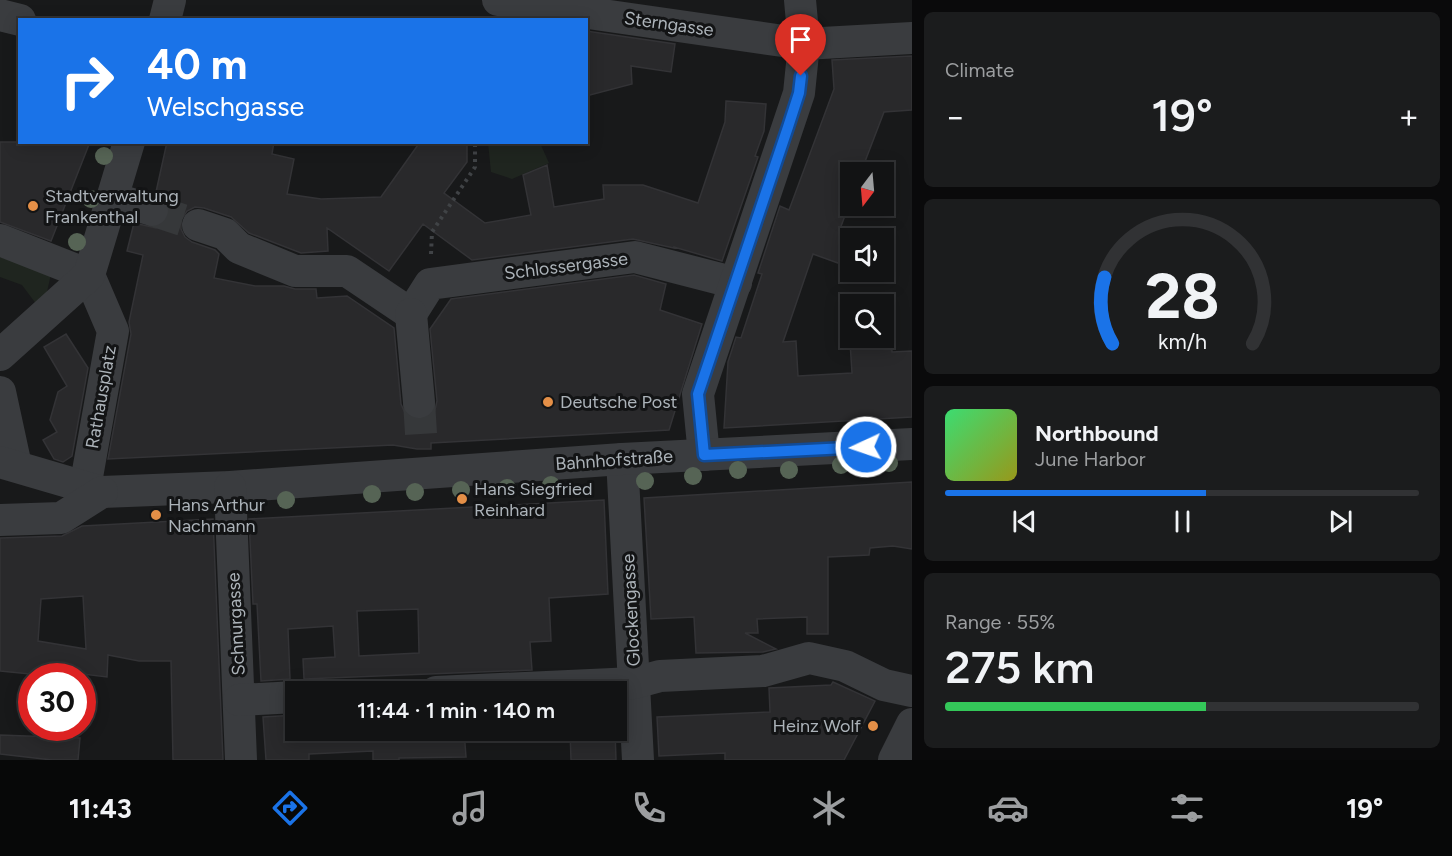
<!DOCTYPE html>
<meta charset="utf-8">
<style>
body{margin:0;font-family:Figtree,sans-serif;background:#1b1c1d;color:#f1f3f6;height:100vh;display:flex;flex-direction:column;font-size:22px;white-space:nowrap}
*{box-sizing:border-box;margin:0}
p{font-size:20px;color:#9c9ea0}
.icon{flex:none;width:33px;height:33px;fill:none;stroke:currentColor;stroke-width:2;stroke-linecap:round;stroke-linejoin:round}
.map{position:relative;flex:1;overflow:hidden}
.side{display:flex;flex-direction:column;gap:12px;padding:12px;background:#0a0a0b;width:540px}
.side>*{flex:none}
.guide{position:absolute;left:18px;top:18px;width:570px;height:126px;border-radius:0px;box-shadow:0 3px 15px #0003,0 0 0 2px #313234;background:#1a73e8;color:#fff;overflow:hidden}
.needle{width:39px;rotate:196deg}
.buttons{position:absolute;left:840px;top:162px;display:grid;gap:12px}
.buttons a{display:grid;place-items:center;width:54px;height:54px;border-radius:0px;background:#121314;box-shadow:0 3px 15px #0003,0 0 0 2px #313234;font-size:30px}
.speed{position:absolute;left:18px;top:663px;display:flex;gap:12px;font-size:30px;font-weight:700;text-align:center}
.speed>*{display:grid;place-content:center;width:78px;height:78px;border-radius:50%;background:#121314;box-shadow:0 3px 15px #0003,0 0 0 2px #313234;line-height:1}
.speed .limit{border:9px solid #d22;background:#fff;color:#111}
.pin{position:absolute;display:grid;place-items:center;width:51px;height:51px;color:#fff;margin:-62px -26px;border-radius:50% 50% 50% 0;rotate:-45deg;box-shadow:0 0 6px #0007}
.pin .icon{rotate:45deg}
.me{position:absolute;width:66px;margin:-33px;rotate:267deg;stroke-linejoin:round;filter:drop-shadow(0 0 4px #0008)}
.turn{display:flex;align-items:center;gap:21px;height:126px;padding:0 30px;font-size:27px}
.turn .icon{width:78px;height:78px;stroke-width:2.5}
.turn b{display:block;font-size:42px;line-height:51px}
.big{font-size:45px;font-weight:600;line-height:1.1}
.side .card{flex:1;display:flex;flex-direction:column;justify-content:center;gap:9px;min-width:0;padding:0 21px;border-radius:9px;background:#1b1c1d}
.side .dial{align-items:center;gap:0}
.dial svg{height:156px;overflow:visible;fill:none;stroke:#313234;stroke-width:7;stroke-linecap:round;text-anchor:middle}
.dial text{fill:#f1f3f6;stroke:none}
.song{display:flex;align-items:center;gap:18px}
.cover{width:72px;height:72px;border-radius:9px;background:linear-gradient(135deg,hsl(140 70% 55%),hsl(60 70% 35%))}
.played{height:6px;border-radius:3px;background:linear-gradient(90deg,#1a73e8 55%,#313234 55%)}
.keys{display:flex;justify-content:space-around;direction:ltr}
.heat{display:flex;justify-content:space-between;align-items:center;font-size:33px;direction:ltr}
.charge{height:9px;border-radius:4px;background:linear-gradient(90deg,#34c759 55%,#313234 0)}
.trip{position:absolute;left:285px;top:681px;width:342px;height:60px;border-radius:0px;background:#121314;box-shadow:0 3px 15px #0003,0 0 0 2px #313234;font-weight:600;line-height:60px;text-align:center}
.dock{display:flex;height:96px;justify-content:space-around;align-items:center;background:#070808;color:#9c9ea0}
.dock .icon{width:42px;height:42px}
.dock .selected{color:#1a73e8}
.dock b{font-size:27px;color:#f1f3f6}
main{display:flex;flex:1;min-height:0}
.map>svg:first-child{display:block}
.green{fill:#1f251f}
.building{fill:#29292b;stroke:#333336;stroke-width:1.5;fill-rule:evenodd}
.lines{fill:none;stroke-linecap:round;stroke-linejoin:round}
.street-tunnel{stroke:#36383a;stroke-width:32;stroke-dasharray:32 16;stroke-linecap:butt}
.path{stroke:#404346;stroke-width:4;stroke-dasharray:3 4.5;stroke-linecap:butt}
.street{stroke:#3a3c3f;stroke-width:32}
.tree{fill:#566455}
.route-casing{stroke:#114b97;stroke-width:15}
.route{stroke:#1a73e8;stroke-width:10}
.poi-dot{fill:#e48f47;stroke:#131415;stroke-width:2}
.labels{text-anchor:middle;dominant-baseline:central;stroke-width:6;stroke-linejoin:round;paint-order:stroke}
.street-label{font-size:18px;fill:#acb3b9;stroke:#131415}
.poi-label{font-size:18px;fill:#acb3b9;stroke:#131415;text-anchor:start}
</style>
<main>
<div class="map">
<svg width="912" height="760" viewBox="0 0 912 760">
<rect width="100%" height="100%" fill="#18191a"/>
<g class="green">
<path d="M 488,143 L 540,143 L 549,163 L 512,179 L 491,172 Z"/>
<path d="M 0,257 L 51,274 L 45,301 L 37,305 L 22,285 L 0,277 Z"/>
</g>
<g class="building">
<path d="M 586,31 L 675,44 L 671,72 L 631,66 L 632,84 L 586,96 Z"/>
<path d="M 912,56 L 912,110 L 884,112 L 861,172 L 850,172 L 850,202 L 840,229 L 857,235 L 855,238 L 850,238 L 850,245 L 838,263 L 813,254 L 783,342 L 796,341 L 798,376 L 852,373 L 848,311 L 850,311 L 850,338 L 884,338 L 884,309 L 890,308 L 892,352 L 912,351 L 912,417 L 724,428 L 728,362 L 736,337 L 741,338 L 762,274 L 758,273 L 780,206 L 789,210 L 834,89 L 832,60 Z"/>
<path d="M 726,101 L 766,104 L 764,131 L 755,156 L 758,157 L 722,261 L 674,247 L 674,248 L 633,239 L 472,260 L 423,224 L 389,271 L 327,228 L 328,251 L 301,253 L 249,233 L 231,217 L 204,208 L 195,207 L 187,211 L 181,220 L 181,229 L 185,237 L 192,242 L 215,250 L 219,254 L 214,278 L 255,286 L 284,286 L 295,289 L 316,289 L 317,298 L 347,296 L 394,328 L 401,404 L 405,413 L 412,419 L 420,420 L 430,416 L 435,410 L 437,401 L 430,329 L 451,299 L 634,275 L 666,284 L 660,310 L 702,324 L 669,430 L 431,443 L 431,449 L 417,449 L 393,445 L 108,459 L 131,334 L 129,322 L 143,255 L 127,251 L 134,223 L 156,228 L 164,223 L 169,216 L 170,206 L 165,198 L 156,192 L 167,142 L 274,142 L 272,154 L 294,159 L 287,194 L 321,199 L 381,197 L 420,142 L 467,142 L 467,162 L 444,193 L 485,223 L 531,215 L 523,175 L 547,165 L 554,207 L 604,199 L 603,185 L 643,185 L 698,203 L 725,122 Z"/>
<path d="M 0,142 L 90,142 L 51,241 L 0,222 Z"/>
<path d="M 66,334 L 88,368 L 72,456 L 63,462 L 54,459 L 43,440 L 57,432 L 50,420 L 58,392 L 67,386 L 44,347 Z"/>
<path d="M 912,482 L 912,549 L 893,546 L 870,548 L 869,555 L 828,557 L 828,634 L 807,634 L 807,617 L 757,619 L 758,633 L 745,633 L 776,649 L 763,652 L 696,653 L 694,617 L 651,619 L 644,498 Z"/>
<path d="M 604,500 L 608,594 L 549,598 L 551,641 L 530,642 L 532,670 L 304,679 L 303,659 L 335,657 L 333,626 L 288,629 L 290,679 L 261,681 L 257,604 L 253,604 L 249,519 ZM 418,609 L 419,653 L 359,656 L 357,611 Z"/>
<path d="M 213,519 L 223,760 L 173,760 L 171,661 L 139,661 L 108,655 L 107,677 L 41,669 L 40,675 L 0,671 L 0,538 L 62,536 L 82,526 ZM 83,596 L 86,649 L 38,641 L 41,599 Z"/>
<path d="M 833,682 L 875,701 L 844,760 L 725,760 L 725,753 L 659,756 L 657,717 L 770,712 L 769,688 L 831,685 Z"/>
<path d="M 296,715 L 296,730 L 464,730 L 466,757 L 399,758 L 399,760 L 373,760 L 373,751 L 309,754 L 309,760 L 266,760 L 263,717 Z"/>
<path d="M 570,730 L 615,730 L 616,760 L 571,760 Z"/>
<path d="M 0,735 L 80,738 L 78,760 L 52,760 L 0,754 Z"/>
</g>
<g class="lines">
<g class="street-tunnel">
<path d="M 152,210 L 198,225"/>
<path d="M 419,402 L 422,449"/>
</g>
<path class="path" d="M 431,254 L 432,232 L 475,167 L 475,142"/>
<g class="street">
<path d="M 498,0 L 804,44 L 912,38"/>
<path d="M 0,15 L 20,20"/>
<path d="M 165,20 L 170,0"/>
<path d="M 112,198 L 152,210"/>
<path d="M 198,225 L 225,234 L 239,248 L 295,271 L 347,271 L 411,314 L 430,284 L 635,257 L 736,283"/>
<path d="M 0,240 L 89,275 L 113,331 L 85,488"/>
<path d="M 411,314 L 419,402"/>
<path d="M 0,355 L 89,275 L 129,142"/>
<path d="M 0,392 L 16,466"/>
<path d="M 704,455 L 698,394 L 799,93 L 804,44 L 800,0"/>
<path d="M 622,459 L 638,760"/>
<path d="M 0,462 L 102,492 L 230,487 L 622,459 L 912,444"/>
<path d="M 230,487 L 241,760"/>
<path d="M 0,520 L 61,518 L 102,492"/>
<path d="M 436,692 L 634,683 L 660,676 L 763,671 L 809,658 L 845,666 L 884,685 L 912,691"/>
<path d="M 239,700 L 296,697"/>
<path d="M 894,760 L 912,724"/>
</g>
</g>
<g class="tree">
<circle cx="104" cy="156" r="9"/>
<circle cx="91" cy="199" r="9"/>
<circle cx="77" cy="242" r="9"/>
<circle cx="889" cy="463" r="9"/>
<circle cx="841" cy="465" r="9"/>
<circle cx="738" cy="470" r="9"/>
<circle cx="789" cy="470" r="9"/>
<circle cx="693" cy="476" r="9"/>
<circle cx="645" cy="481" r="9"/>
<circle cx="551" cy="485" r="9"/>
<circle cx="507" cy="488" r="9"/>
<circle cx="461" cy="490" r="9"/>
<circle cx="415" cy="492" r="9"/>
<circle cx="372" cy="494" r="9"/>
<circle cx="286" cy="500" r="9"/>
</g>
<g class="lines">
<g class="route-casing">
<path id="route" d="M 801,76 L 799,93 L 788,127 L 698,394 L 704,455 L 866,447"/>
</g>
<use href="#route" class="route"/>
</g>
<g class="poi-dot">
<circle cx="33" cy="206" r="6"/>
<circle cx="548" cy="402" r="6"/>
<circle cx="462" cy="499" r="6"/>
<circle cx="156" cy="515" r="6"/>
<circle cx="873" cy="726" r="6"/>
</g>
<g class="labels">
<g class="street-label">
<text transform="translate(669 24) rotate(8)">Sterngasse</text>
<text transform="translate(566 266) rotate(-7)">Schlossergasse</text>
<text transform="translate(101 397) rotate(-80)">Rathausplatz</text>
<text transform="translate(614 460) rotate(-4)">Bahnhofstraße</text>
<text transform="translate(631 610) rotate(-93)">Glockengasse</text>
<text transform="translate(236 624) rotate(-93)">Schnurgasse</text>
</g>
<g class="poi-label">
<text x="45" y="196">Stadtverwaltung<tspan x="45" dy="21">Frankenthal</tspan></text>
<text x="560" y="402">Deutsche Post</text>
<text x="474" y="489">Hans Siegfried<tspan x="474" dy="21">Reinhard</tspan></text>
<text x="168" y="505">Hans Arthur<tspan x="168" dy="21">Nachmann</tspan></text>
<text x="861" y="726" text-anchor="end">Heinz Wolf</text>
</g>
</g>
</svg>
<div class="buttons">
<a><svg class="needle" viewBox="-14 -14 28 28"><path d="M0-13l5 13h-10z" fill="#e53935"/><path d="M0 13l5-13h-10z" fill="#9c9ea0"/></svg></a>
<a><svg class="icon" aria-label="sound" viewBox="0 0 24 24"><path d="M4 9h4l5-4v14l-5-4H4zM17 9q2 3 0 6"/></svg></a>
<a><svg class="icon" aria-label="search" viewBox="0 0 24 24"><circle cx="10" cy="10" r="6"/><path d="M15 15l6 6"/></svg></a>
</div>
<div class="speed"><div class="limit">30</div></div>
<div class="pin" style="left:801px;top:76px;background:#d93025"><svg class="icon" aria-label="arrive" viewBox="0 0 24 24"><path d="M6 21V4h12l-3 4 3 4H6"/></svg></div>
<svg class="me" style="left:866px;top:447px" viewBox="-20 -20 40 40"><circle r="17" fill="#1a73e8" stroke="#fff" stroke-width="3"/><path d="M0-11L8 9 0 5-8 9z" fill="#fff"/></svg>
<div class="trip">11:44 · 1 min · 140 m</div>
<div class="guide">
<div class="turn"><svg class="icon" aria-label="right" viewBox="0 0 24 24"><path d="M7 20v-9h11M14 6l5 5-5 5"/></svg><div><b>40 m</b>Welschgasse</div></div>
</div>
</div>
<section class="side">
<div class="card"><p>Climate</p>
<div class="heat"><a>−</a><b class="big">19°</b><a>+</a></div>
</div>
<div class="card dial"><svg viewBox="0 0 100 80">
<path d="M14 69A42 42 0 1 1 86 69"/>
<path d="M14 69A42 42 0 0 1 10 35" stroke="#1a73e8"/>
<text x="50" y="56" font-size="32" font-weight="700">28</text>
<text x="50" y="72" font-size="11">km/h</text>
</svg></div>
<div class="card">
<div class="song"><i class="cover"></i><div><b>Northbound</b><p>June Harbor</p></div></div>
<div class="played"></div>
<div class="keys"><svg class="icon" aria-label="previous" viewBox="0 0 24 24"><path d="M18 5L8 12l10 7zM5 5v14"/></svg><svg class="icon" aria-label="pause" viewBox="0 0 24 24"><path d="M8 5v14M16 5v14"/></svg><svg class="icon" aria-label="next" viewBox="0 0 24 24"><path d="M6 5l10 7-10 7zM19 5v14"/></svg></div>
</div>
<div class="card"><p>Range · 55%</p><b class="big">275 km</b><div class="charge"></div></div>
</section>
</main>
<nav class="dock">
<b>11:43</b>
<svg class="icon selected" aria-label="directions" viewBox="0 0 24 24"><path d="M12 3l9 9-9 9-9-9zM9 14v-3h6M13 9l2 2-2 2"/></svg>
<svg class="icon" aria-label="music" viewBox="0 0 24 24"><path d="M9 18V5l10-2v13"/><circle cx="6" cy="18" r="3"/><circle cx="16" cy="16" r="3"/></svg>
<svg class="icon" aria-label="phone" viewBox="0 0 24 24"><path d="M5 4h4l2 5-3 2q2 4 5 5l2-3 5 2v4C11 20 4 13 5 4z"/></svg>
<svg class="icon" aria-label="climate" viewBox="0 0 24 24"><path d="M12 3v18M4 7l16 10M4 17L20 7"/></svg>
<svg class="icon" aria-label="car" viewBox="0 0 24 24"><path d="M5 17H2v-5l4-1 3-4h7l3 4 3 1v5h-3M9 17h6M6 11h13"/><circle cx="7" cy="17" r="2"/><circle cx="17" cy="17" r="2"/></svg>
<svg class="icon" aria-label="filters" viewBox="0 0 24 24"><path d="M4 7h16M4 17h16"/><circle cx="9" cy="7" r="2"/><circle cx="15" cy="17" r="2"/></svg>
<b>19°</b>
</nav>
